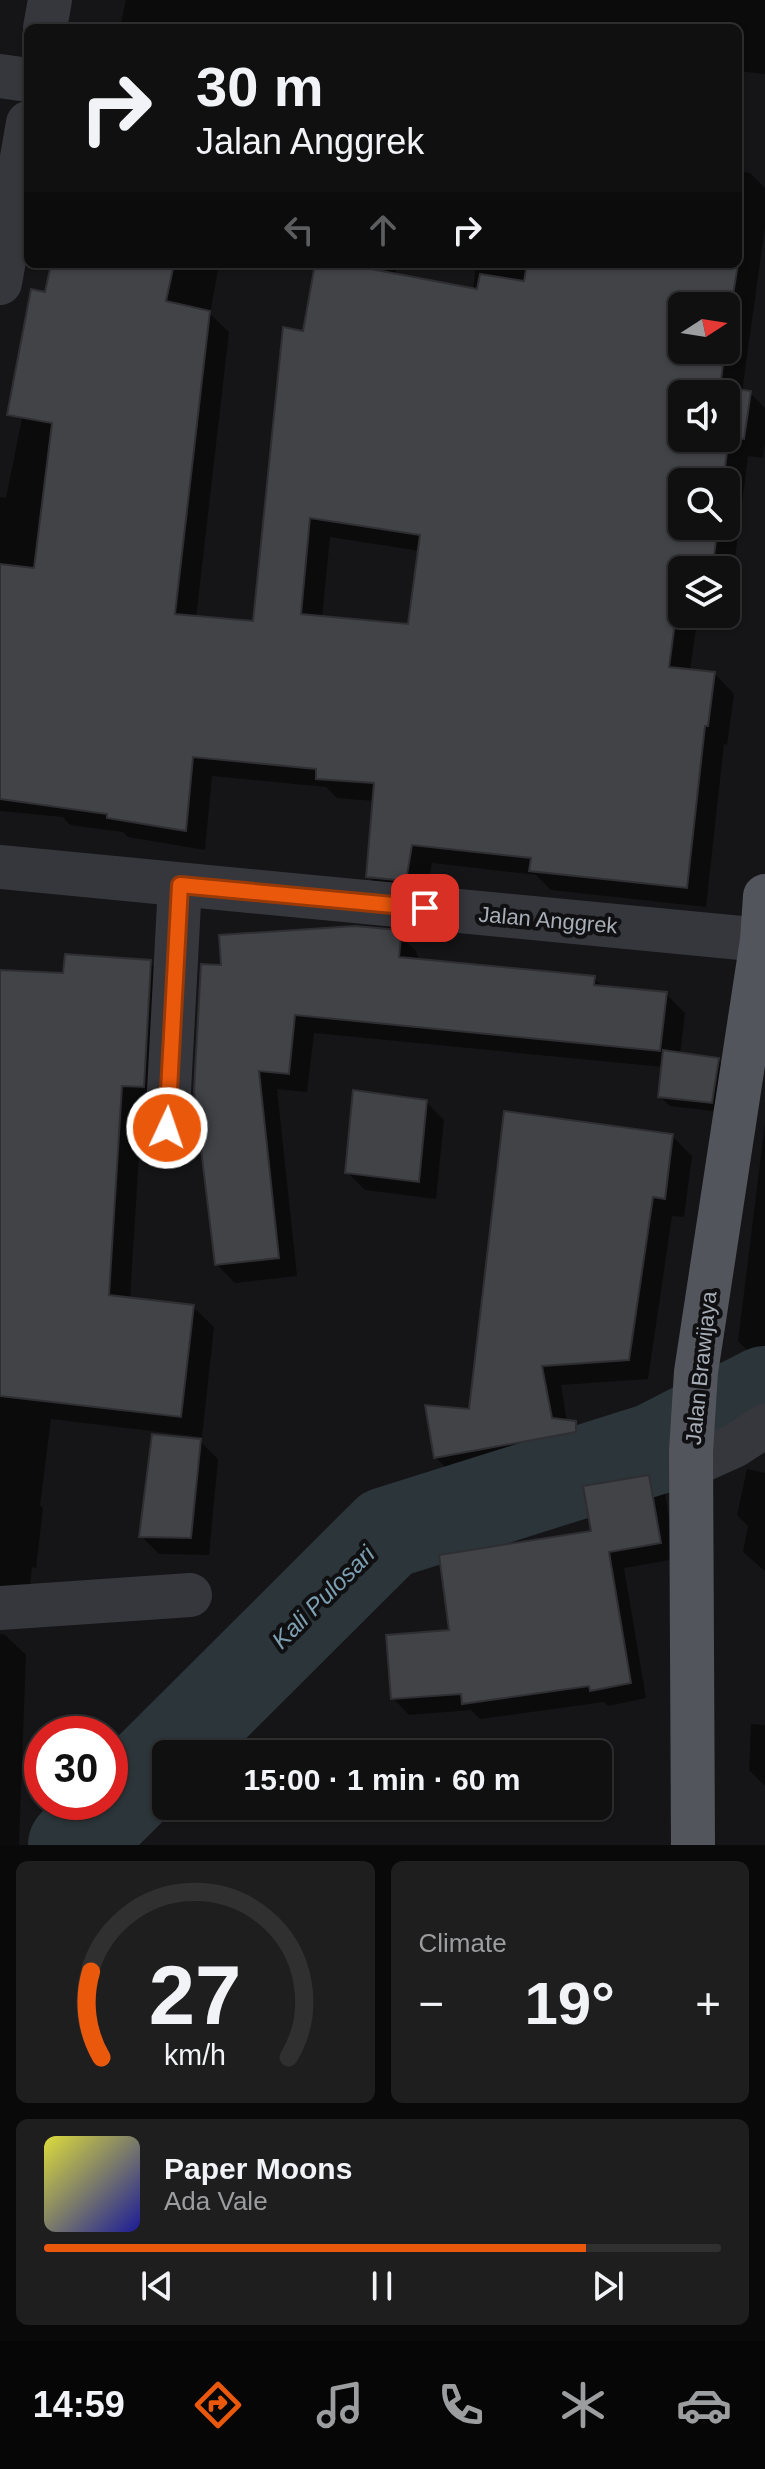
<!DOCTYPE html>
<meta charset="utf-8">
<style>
body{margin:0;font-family:Arial,sans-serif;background:#1e1e1f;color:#f1f3f6;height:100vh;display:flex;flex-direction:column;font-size:30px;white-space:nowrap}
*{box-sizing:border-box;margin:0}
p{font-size:26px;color:#9c9d9f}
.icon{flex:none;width:44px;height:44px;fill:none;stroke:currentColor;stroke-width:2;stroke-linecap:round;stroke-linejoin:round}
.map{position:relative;height:1845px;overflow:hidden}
.details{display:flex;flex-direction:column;gap:16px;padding:16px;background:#090909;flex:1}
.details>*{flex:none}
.hud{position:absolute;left:24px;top:24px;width:718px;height:244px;border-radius:12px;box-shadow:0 2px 6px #0004,0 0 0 2px #303031;background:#101011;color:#f1f3f6;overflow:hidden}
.needle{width:52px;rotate:78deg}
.buttons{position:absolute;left:668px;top:292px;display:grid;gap:16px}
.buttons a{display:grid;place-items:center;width:72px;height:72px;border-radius:12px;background:#101011;box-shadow:0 2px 6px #0004,0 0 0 2px #303031;font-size:40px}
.speed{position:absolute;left:24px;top:1716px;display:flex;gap:16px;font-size:40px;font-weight:700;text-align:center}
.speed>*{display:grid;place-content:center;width:104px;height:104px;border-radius:50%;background:#101011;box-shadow:0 2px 6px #0004,0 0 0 2px #303031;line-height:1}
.speed .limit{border:12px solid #d22;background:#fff;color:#111}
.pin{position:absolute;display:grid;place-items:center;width:68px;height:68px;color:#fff;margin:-34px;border-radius:16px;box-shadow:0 4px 12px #0006}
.me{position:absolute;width:88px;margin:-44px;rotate:3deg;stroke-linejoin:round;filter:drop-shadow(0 0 6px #0008)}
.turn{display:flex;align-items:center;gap:28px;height:168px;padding:0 40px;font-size:36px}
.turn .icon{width:104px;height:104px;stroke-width:2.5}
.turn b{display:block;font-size:56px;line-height:68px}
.lanes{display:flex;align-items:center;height:76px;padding:0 40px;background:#0003;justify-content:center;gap:40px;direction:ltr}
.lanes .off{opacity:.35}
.big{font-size:60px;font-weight:800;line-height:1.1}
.details .widget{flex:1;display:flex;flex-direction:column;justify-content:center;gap:12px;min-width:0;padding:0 28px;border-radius:12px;background:#1e1e1f}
.details .dial{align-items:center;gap:0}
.dial svg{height:208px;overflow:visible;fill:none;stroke:#303031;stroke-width:7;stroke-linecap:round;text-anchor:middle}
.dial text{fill:#f1f3f6;stroke:none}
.song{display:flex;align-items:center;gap:24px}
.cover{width:96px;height:96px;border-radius:12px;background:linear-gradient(135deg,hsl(60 70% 55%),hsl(240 70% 35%))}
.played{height:8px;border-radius:4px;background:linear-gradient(90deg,#ea580c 80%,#303031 80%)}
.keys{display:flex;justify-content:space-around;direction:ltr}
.heat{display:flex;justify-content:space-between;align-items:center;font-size:44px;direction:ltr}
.details .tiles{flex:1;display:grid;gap:16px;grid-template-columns:1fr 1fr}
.widget:last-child{grid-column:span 2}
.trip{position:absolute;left:152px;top:1740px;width:460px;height:80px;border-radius:12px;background:#101011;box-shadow:0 2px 6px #0004,0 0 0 2px #303031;font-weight:800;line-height:80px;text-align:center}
.tabs{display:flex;height:128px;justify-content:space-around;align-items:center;background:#060607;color:#9c9d9f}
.tabs .icon{width:56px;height:56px}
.tabs .selected{color:#ea580c}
.tabs b{font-size:36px;color:#f1f3f6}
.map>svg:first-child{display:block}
.shadow{fill:#0007;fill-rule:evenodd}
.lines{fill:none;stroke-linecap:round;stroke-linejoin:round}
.river{stroke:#2b353a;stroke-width:92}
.building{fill:#414347;stroke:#2f2f33;stroke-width:2;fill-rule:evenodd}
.minor{stroke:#36373c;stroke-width:44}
.major{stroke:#52555b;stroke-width:44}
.route-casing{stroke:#983908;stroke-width:20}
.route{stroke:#ea580c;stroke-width:14}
.labels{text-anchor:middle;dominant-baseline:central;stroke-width:8;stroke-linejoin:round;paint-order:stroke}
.street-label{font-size:22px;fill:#a7aeb7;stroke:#101012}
.water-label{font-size:24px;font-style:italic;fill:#7da0b2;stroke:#101012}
</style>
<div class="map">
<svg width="765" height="1845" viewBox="0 0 765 1845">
<rect width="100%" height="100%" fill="#151517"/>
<g class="shadow">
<path d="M 126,0 L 765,0 L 765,74 L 738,71 L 738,28 L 120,28 Z"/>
<path d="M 738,171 L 750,173 L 765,188 L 765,227 L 742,392 L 750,393 L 765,408 L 765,443 L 763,458 L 748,456 L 729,606 L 726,605 L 726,570 L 682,570 L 682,614 L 698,614 L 690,671 L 715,674 L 734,694 L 727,745 L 724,744 L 706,907 L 551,890 L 536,875 L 432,863 L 425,899 L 388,896 L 368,876 L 374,801 L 337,798 L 326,787 L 212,776 L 205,850 L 128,837 L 123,832 L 70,825 L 63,817 L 0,811 L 0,497 L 6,498 L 53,264 L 219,264 L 210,314 L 229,332 L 196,618 L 255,623 L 317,264 L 397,264 L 395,276 L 473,291 L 476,264 L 738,264 ZM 682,306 L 726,306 L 726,350 L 682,350 ZM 682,394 L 726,394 L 726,438 L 682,438 ZM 682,482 L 726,482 L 726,526 L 682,526 ZM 330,537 L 420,551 L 410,627 L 322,618 Z"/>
<path d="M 397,932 L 416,951 L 419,960 L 594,978 L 604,988 L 666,994 L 685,1013 L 680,1055 L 718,1060 L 727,1070 L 721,1112 L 670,1106 L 660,1097 L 663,1067 L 314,1033 L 307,1092 L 277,1089 L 297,1276 L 235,1283 L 216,1264 L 224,967 Z"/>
<path d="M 150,962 L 171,983 L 164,1107 L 142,1106 L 130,1300 L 193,1307 L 214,1327 L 202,1437 L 51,1419 L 40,1505 L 43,1508 L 36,1568 L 32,1567 L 28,1603 L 0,1615 L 0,972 L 65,975 Z"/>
<path d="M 426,1102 L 444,1120 L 436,1199 L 365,1190 L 347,1172 Z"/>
<path d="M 765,1123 L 765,1360 L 756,1359 L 738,1341 Z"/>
<path d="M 672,1136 L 692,1156 L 684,1217 L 672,1216 L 648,1379 L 561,1385 L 567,1422 L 575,1423 L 594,1443 L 595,1451 L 455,1476 L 435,1457 Z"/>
<path d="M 200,1441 L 218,1459 L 209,1555 L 159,1554 L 141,1536 Z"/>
<path d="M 747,1469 L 765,1473 L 765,1571 L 743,1552 L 748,1526 L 737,1515 Z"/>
<path d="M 649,1477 L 665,1493 L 676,1559 L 624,1568 L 646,1698 L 608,1706 L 604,1702 L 480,1719 L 471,1710 L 409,1715 L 393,1698 L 452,1632 L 593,1532 Z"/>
<path d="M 0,1634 L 5,1635 L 26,1655 L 19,1845 L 0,1845 Z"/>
<path d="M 751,1724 L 765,1725 L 765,1786 L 749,1770 Z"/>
</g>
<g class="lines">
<path class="river" d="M 74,1845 L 387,1533 L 654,1449 L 765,1392"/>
</g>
<g class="building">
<path d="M 51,264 L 174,264 L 166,301 L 210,311 L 175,614 L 253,621 L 283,327 L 303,331 L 315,264 L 345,264 L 477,289 L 480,274 L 524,281 L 527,264 L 738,264 L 726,338 L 726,306 L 682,306 L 682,350 L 725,350 L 720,387 L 751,391 L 744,439 L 729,437 L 723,482 L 682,482 L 682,526 L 718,526 L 712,570 L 682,570 L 669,667 L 715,672 L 708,726 L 705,726 L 687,888 L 529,871 L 531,858 L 412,845 L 406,881 L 366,877 L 374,783 L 316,779 L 316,769 L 193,757 L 186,831 L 107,818 L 107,814 L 0,799 L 0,564 L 34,568 L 52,423 L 7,415 L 31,289 L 45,292 ZM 682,394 L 726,394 L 726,438 L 682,438 ZM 310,518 L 420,535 L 408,624 L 301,614 Z"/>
<path d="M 355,926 L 398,930 L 397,937 L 401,937 L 399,957 L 595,976 L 594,985 L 667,992 L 660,1051 L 295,1015 L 289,1074 L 259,1071 L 279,1258 L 215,1265 L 194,1091 L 201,964 L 221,965 L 219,935 Z"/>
<path d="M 65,954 L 151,960 L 144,1087 L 122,1086 L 109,1295 L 194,1305 L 181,1417 L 0,1396 L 0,970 L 63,973 Z"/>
<path d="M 663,1050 L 719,1058 L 712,1103 L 658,1097 Z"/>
<path d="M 353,1090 L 427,1100 L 419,1182 L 345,1173 Z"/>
<path d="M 504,1111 L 673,1134 L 665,1199 L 653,1197 L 629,1360 L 542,1366 L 552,1418 L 576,1421 L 576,1432 L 434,1458 L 425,1405 L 469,1409 Z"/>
<path d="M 152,1434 L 201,1439 L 191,1538 L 139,1537 Z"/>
<path d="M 649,1475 L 661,1543 L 609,1552 L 631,1683 L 590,1691 L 589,1686 L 462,1704 L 461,1694 L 391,1699 L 386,1635 L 449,1630 L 439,1555 L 591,1531 L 583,1486 Z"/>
</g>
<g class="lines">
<g class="minor">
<path d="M 45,28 L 50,0"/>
<path d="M 0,76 L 28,80"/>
<path d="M 0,283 L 28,123"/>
<path d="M 0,867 L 762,940"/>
<path d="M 167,1128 L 180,885"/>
<path d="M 692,1465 L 734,1446 L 765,1426"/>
<path d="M 0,1608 L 190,1595"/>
</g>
<path class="major" d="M 693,1845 L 691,1451 L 696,1372 L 762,940 L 765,896"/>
</g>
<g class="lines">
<g class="route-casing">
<path id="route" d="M 167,1128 L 180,885 L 425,908"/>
</g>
<use href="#route" class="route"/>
</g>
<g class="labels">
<g class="street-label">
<text transform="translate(548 920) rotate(5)">Jalan Anggrek</text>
<text transform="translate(701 1368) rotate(-84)">Jalan Brawijaya</text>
</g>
<g class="water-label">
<text transform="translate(323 1597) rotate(-45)">Kali Pulosari</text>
</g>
</g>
</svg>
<div class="buttons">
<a><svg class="needle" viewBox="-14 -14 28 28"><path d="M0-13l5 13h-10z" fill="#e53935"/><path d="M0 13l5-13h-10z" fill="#9c9d9f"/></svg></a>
<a><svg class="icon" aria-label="sound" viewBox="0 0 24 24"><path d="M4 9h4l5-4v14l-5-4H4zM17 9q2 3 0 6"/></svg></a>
<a><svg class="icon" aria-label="search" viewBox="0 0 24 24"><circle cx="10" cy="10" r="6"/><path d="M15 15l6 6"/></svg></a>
<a><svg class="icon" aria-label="layers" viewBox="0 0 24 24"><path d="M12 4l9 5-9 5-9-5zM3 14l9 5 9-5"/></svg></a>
</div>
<div class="speed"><div class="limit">30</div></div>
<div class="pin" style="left:425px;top:908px;background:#d93025"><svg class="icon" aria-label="arrive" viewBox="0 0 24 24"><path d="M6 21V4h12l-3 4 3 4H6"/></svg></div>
<svg class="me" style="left:167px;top:1128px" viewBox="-20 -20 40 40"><circle r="17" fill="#ea580c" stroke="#fff" stroke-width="3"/><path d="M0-11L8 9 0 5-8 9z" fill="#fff"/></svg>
<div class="trip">15:00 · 1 min · 60 m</div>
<div class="hud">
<div class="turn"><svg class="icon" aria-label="right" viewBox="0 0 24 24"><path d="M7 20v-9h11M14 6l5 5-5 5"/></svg><div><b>30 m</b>Jalan Anggrek</div></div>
<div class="lanes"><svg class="icon off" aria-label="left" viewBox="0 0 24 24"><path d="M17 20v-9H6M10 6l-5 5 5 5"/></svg><svg class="icon off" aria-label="ahead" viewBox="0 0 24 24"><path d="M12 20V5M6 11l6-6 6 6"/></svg><svg class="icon" aria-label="right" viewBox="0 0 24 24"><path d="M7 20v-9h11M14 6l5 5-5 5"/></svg></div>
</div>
</div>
<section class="details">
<div class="tiles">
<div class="widget dial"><svg viewBox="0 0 100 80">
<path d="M14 69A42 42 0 1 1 86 69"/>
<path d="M14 69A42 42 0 0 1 10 36" stroke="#ea580c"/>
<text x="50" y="56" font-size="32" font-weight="700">27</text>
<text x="50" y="72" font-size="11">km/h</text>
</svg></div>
<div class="widget"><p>Climate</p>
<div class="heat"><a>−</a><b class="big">19°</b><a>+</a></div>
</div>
<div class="widget">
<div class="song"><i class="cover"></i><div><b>Paper Moons</b><p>Ada Vale</p></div></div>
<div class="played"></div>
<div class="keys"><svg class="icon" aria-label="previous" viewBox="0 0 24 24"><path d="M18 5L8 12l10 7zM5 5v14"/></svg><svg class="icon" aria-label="pause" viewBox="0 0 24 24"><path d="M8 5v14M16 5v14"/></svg><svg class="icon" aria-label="next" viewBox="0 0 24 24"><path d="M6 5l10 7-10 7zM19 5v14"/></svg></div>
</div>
</div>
</section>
<nav class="tabs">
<b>14:59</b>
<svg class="icon selected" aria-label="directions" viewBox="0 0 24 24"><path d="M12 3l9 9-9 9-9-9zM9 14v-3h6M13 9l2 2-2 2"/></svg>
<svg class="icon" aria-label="music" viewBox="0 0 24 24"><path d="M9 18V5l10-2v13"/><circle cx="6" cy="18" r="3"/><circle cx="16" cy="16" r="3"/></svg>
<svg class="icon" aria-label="phone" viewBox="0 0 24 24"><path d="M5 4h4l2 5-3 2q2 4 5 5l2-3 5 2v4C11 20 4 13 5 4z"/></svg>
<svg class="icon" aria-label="climate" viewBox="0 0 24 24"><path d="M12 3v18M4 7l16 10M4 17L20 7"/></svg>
<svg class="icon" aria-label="car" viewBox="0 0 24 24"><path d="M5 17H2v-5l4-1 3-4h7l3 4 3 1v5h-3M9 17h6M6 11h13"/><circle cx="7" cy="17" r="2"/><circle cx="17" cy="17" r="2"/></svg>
</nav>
